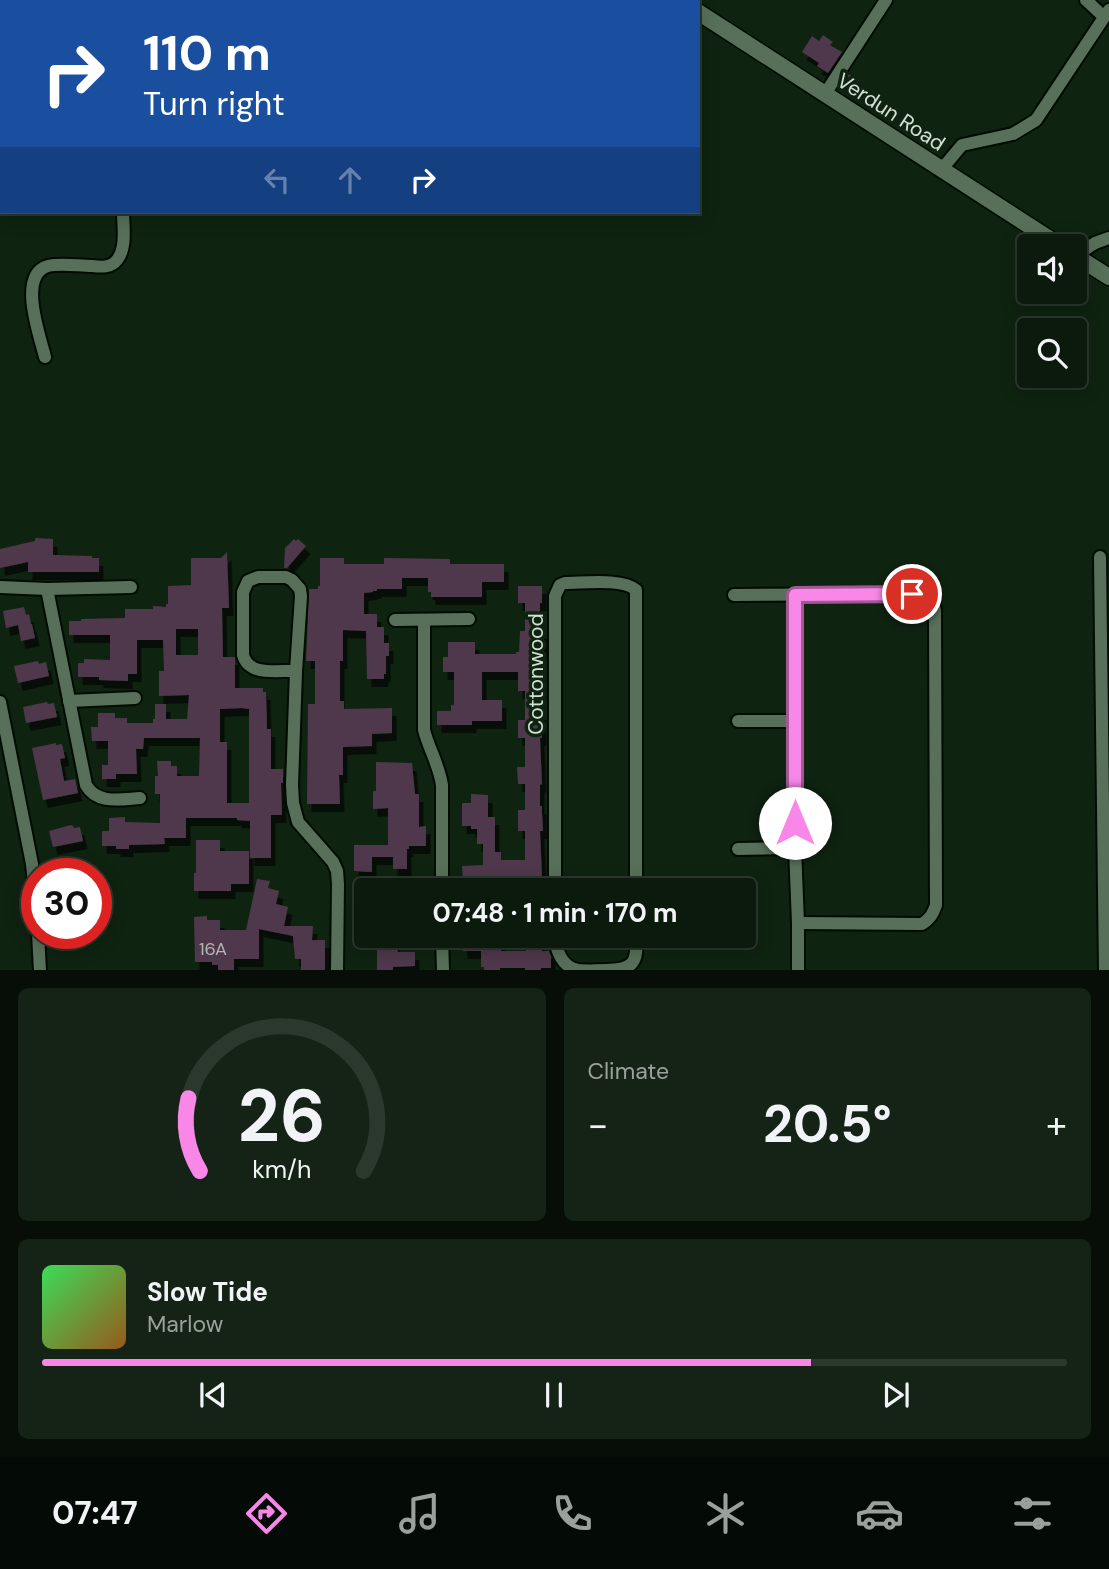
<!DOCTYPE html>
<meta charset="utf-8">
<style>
body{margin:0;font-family:"DM Sans",sans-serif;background:#142316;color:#f1f3f6;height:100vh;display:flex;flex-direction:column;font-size:26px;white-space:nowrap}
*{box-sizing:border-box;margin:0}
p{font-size:23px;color:#9aa19d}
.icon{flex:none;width:38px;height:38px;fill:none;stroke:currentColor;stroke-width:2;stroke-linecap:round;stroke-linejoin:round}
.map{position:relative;height:970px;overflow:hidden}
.side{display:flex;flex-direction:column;gap:18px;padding:18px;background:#060e07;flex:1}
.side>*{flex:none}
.guide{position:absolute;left:0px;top:0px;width:700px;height:214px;box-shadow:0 4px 18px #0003,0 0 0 2px #2b382e;background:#1a4fa0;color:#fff;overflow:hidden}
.controls{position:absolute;left:1017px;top:234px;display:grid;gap:14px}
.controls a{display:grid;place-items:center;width:70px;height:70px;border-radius:7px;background:#0b1a0d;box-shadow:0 4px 18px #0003,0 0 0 2px #2b382e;font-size:35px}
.speed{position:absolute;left:21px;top:858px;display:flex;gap:14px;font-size:35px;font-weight:700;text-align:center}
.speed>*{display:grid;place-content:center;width:91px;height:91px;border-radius:50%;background:#0b1a0d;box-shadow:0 4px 18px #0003,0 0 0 2px #2b382e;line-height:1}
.speed .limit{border:10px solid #d22;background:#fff;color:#111}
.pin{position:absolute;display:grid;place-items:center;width:60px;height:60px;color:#fff;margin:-30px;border:4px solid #fff;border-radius:50%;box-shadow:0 2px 7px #0007}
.me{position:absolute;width:77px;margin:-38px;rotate:0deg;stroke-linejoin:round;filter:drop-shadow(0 0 5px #0008)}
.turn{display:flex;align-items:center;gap:24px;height:147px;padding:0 28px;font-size:32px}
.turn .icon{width:91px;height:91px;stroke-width:2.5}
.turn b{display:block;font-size:49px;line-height:60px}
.lanes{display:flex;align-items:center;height:66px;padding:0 28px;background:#0003;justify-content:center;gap:35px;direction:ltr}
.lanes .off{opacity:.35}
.big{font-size:52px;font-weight:700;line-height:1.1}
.side .card{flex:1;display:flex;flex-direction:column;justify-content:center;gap:10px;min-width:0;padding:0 24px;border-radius:10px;background:#142316}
.side .dial{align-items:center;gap:0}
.dial svg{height:182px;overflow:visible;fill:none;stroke:#2b382e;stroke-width:7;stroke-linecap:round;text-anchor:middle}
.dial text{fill:#f1f3f6;stroke:none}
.song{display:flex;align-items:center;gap:21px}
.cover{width:84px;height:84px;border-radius:10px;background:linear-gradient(135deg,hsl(130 70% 55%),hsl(30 70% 35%))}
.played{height:7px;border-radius:4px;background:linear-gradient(90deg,#f987e8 75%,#2b382e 75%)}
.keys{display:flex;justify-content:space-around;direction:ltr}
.heat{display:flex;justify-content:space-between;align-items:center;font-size:38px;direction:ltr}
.side .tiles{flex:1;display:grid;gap:18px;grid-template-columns:1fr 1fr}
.card:last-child{grid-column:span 2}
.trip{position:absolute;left:354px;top:878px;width:402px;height:70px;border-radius:7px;background:#0b1a0d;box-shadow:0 4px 18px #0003,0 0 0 2px #2b382e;font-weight:700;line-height:70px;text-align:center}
.tabs{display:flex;height:112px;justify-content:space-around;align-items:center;background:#040a05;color:#9aa19d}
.tabs .icon{width:49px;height:49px}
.tabs .selected{color:#f987e8}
.tabs b{font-size:32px;color:#f1f3f6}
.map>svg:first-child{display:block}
.green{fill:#193a1d}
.building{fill:#4f384b;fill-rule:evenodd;filter:url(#shadow)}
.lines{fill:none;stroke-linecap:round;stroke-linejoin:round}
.street-casing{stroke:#000c01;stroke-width:16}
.secondary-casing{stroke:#000c01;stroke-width:19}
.street{stroke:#58705a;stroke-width:12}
.secondary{stroke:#58705a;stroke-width:16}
.route-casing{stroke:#a25897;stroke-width:18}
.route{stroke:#f987e8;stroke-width:12}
.labels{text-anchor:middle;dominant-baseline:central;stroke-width:7;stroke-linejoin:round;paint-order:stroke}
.number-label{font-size:18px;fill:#b2b6b2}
.street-label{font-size:21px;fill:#d3e0d4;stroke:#0f2311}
</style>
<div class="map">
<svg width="1109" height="971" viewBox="0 0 1109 971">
<defs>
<filter id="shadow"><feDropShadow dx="4.5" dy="8" stdDeviation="0" flood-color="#0009"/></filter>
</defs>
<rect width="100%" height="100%" fill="#0f2311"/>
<path class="green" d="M 0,0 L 670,0 L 673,2 L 2,2 L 2,37 L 0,37 Z"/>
<g class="building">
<path d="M 823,35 L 833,42 L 830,45 L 842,52 L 828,73 L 817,66 L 819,63 L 802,52 L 812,36 L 819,41 Z"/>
<path d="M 848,74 L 859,80 L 853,89 L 843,82 Z"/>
<path d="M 35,538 L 53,539 L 53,555 L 92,556 L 92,558 L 99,558 L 99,572 L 28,572 L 28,562 L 0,568 L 0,549 L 35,541 Z"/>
<path d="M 294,539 L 296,541 L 298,539 L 306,546 L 287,568 L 284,568 L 285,548 Z"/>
<path d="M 227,552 L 229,608 L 222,608 L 223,657 L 235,657 L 235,688 L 263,688 L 263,692 L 266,692 L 267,729 L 271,729 L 271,769 L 283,769 L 283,783 L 281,783 L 282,815 L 271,815 L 271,858 L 250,858 L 250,821 L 237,820 L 237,818 L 186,818 L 186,838 L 164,838 L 165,844 L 129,845 L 129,849 L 116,849 L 116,846 L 102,846 L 102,831 L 109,831 L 109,818 L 125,817 L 125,822 L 160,823 L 160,794 L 155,794 L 155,776 L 158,776 L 157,761 L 171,761 L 171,766 L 177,766 L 177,776 L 199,776 L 200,738 L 144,738 L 143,749 L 136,749 L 137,774 L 116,774 L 116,779 L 102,779 L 102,765 L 108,765 L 108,741 L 92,741 L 91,727 L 98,727 L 98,713 L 115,713 L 115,718 L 127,718 L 127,723 L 153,723 L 153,719 L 155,719 L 155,704 L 166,704 L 166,719 L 187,719 L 189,695 L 159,696 L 159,671 L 164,671 L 163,640 L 137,640 L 137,674 L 128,674 L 128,681 L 99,680 L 99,677 L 78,677 L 78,663 L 84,663 L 84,659 L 110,660 L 110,635 L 69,635 L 69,621 L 81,621 L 81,619 L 125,618 L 125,609 L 153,609 L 153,606 L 166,607 L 166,604 L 168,604 L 168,586 L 191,585 L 191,558 L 221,558 ZM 176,629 L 198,629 L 198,655 L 176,655 ZM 242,708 L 249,709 L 249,803 L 227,803 L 227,742 L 220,742 L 220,709 Z"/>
<path d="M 320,558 L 344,558 L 344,564 L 384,564 L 384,558 L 450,559 L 450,564 L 504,564 L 504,582 L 482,582 L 482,597 L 431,597 L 431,592 L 428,592 L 428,578 L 402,578 L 402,589 L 377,589 L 377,591 L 373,591 L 373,592 L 364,593 L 364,614 L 377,614 L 377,627 L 384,627 L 384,643 L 389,643 L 389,656 L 386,656 L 386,674 L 384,674 L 384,679 L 367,679 L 366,631 L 343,630 L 343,661 L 340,661 L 340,701 L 344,701 L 344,709 L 392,708 L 392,733 L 372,734 L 372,746 L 343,747 L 343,775 L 339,775 L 340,804 L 307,804 L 308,704 L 315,704 L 315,661 L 306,661 L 309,589 L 318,589 L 318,586 L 320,586 Z"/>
<path d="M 518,586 L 542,586 L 542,603 L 540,603 L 540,631 L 544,631 L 544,650 L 541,650 L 542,691 L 540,691 L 540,712 L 542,712 L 542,738 L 540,738 L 542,785 L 540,784 L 540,806 L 542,806 L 542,813 L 543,831 L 540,831 L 542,878 L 539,878 L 539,891 L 524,891 L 524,878 L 501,878 L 500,891 L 481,891 L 481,879 L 463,880 L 462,866 L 483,865 L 483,844 L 477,844 L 477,829 L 471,829 L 471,826 L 462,826 L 462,803 L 471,803 L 471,794 L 488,795 L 488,817 L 495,817 L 495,852 L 501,852 L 501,860 L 525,860 L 525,831 L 518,831 L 518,810 L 525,810 L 525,784 L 518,784 L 517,767 L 525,767 L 525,738 L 518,738 L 518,720 L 525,720 L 525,691 L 518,691 L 518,672 L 482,672 L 482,700 L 502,700 L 502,721 L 472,721 L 472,725 L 437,725 L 437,711 L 451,711 L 451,705 L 454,705 L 454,672 L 443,672 L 443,657 L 448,657 L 448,642 L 475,642 L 475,654 L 516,654 L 516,652 L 519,652 L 520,631 L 525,631 L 525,603 L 518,603 Z"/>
<path d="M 24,607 L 26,615 L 29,614 L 31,624 L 32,624 L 35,638 L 21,641 L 18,625 L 6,628 L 3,611 Z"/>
<path d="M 38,661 L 39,664 L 46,662 L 49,676 L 18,683 L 14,666 Z"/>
<path d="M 47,702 L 48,704 L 54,703 L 57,717 L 26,723 L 23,707 Z"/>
<path d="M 56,743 L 56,745 L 62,744 L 65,758 L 60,759 L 64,781 L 75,779 L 78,793 L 43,800 L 32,748 Z"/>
<path d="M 376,762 L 412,763 L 415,794 L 419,794 L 419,827 L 426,826 L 426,846 L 409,846 L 409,849 L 407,849 L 407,869 L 393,869 L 393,857 L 372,857 L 372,872 L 354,871 L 354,845 L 388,845 L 388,808 L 373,809 L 373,791 L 376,791 Z"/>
<path d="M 71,825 L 73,826 L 74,828 L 80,827 L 83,841 L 53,847 L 49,831 Z"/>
<path d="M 196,840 L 220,840 L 220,851 L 249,851 L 249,884 L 231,884 L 231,891 L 194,891 L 194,873 L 196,873 Z"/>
<path d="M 257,879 L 270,881 L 268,888 L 279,891 L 276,904 L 288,907 L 284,926 L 313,926 L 312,940 L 325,940 L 325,970 L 301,970 L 301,959 L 295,959 L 293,936 L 259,929 L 259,959 L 234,959 L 234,970 L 218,970 L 218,965 L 212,965 L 212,962 L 195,962 L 194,917 L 207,916 L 207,920 L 220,920 L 220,930 L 246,930 Z"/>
<rect x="397" y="879" width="24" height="12"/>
<path d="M 377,936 L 393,936 L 393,940 L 395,940 L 395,949 L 397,949 L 398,952 L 415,952 L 415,966 L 393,967 L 393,970 L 377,970 Z"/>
<path d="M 501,936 L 501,951 L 526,951 L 525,936 L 540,936 L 542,951 L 549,951 L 551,956 L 551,968 L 541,968 L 541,970 L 525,970 L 525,968 L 500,968 L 500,970 L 484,970 L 484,967 L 481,967 L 481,951 L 463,951 L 462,937 Z"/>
</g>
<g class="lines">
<g class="street-casing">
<g id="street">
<path d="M 1086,0 L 1104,17"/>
<path d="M 0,57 L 2,57"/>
<path d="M 825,94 L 886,0"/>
<path d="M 941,170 L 962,145 L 1013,134 L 1036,120 L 1109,10"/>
<path d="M 1075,256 L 1095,243 L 1109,238"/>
<path d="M 45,357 C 40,336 17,275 48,266 C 61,263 78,266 92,266 C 101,267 111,268 117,260 C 127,248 123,226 123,212"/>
<path d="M 1100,557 L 1105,971"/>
<path d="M 0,587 L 47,589 L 131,587"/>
<path d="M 47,589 L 86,785 C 97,805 122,799 140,798"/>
<path d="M 734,595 L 912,594 C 924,596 930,598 935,610 L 936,905 C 933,914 930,919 922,924 L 798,923"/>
<path d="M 795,595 L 795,848 L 798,923 L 798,971"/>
<path d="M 395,620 L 469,619"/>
<path d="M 424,620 L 424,730 C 429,749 439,765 442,785 L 442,891"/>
<path d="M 296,671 C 278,670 249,677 243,655 L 243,592 L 248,581 L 258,577 L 286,577 L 292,580 L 300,589 L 301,596 L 296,671 L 292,785 L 293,803 L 298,822 L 333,862 L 337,871 L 338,884 L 337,971"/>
<path d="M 69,701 L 135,698"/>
<path d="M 0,702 L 32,864 L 37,910"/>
<path d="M 738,721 L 795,721"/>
<path d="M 738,849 L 795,848"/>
<path d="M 555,891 L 555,596 L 560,585 L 565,583 C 583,583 623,578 636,590 L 636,891"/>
<path d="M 38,933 L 40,971"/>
<path d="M 442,936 L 443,971"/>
<path d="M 555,936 C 556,951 562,967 578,970 C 586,971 597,970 606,970 C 614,970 626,970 632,963 C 638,956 636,945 636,936"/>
</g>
</g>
<g class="secondary-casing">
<g id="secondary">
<path d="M 679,0 L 682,2"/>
<path d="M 698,12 L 1062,247"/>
<path d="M 1074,255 L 1109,277"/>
</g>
</g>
<use href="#street" class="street"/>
<use href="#secondary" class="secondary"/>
</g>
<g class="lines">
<g class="route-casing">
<path id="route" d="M 795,823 L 795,595 L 912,594"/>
</g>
<use href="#route" class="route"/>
</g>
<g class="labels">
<g class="number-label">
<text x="213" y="949">16A</text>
</g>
<g class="street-label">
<text transform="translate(891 112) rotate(33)">Verdun Road</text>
<text transform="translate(536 674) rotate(-90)">Cottonwood</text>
</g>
</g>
</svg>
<div class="controls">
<a><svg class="icon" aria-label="sound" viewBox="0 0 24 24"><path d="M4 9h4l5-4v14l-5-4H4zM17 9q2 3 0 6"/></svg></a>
<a><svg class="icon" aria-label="search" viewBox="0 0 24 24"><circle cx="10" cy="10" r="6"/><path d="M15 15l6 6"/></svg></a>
</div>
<div class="speed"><div class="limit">30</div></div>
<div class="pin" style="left:912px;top:594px;background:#d93025"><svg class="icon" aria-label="arrive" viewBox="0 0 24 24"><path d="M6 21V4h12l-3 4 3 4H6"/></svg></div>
<svg class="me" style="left:795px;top:823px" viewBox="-20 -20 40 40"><circle r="19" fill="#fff"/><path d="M0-13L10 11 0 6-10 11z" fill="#f987e8"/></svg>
<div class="trip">07:48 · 1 min · 170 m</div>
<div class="guide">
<div class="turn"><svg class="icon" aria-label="right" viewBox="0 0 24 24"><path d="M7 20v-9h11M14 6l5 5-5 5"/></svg><div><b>110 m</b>Turn right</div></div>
<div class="lanes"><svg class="icon off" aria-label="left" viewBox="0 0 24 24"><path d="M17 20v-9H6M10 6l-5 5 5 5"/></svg><svg class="icon off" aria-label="ahead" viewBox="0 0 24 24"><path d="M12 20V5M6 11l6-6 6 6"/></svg><svg class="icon" aria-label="right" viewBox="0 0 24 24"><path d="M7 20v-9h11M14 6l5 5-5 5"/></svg></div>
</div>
</div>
<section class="side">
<div class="tiles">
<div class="card dial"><svg viewBox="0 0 100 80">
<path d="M14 69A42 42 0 1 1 86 69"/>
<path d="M14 69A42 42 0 0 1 9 37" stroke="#f987e8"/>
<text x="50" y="56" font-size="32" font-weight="700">26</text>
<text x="50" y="72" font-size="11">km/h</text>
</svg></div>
<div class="card"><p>Climate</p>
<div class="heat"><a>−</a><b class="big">20.5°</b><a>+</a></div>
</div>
<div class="card">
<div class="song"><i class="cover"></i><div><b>Slow Tide</b><p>Marlow</p></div></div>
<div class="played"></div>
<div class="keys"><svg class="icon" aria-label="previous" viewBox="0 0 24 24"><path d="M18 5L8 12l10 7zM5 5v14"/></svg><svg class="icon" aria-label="pause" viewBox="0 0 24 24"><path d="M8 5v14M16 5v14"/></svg><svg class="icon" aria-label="next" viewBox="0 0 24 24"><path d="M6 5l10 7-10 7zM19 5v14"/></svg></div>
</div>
</div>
</section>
<nav class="tabs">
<b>07:47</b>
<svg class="icon selected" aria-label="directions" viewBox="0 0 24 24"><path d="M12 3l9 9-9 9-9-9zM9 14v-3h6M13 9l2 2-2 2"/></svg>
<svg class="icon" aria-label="music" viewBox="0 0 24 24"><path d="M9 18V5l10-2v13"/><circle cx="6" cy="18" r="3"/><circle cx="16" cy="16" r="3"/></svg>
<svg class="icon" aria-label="phone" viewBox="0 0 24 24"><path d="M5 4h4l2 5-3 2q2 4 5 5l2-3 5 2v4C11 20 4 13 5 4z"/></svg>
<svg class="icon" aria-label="climate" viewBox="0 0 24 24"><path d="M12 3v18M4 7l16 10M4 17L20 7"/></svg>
<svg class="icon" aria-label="car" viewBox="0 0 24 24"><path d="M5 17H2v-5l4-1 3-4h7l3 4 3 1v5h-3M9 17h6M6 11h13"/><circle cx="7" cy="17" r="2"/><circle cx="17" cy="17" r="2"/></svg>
<svg class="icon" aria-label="filters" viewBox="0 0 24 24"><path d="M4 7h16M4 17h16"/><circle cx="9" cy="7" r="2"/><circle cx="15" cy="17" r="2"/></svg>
</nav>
